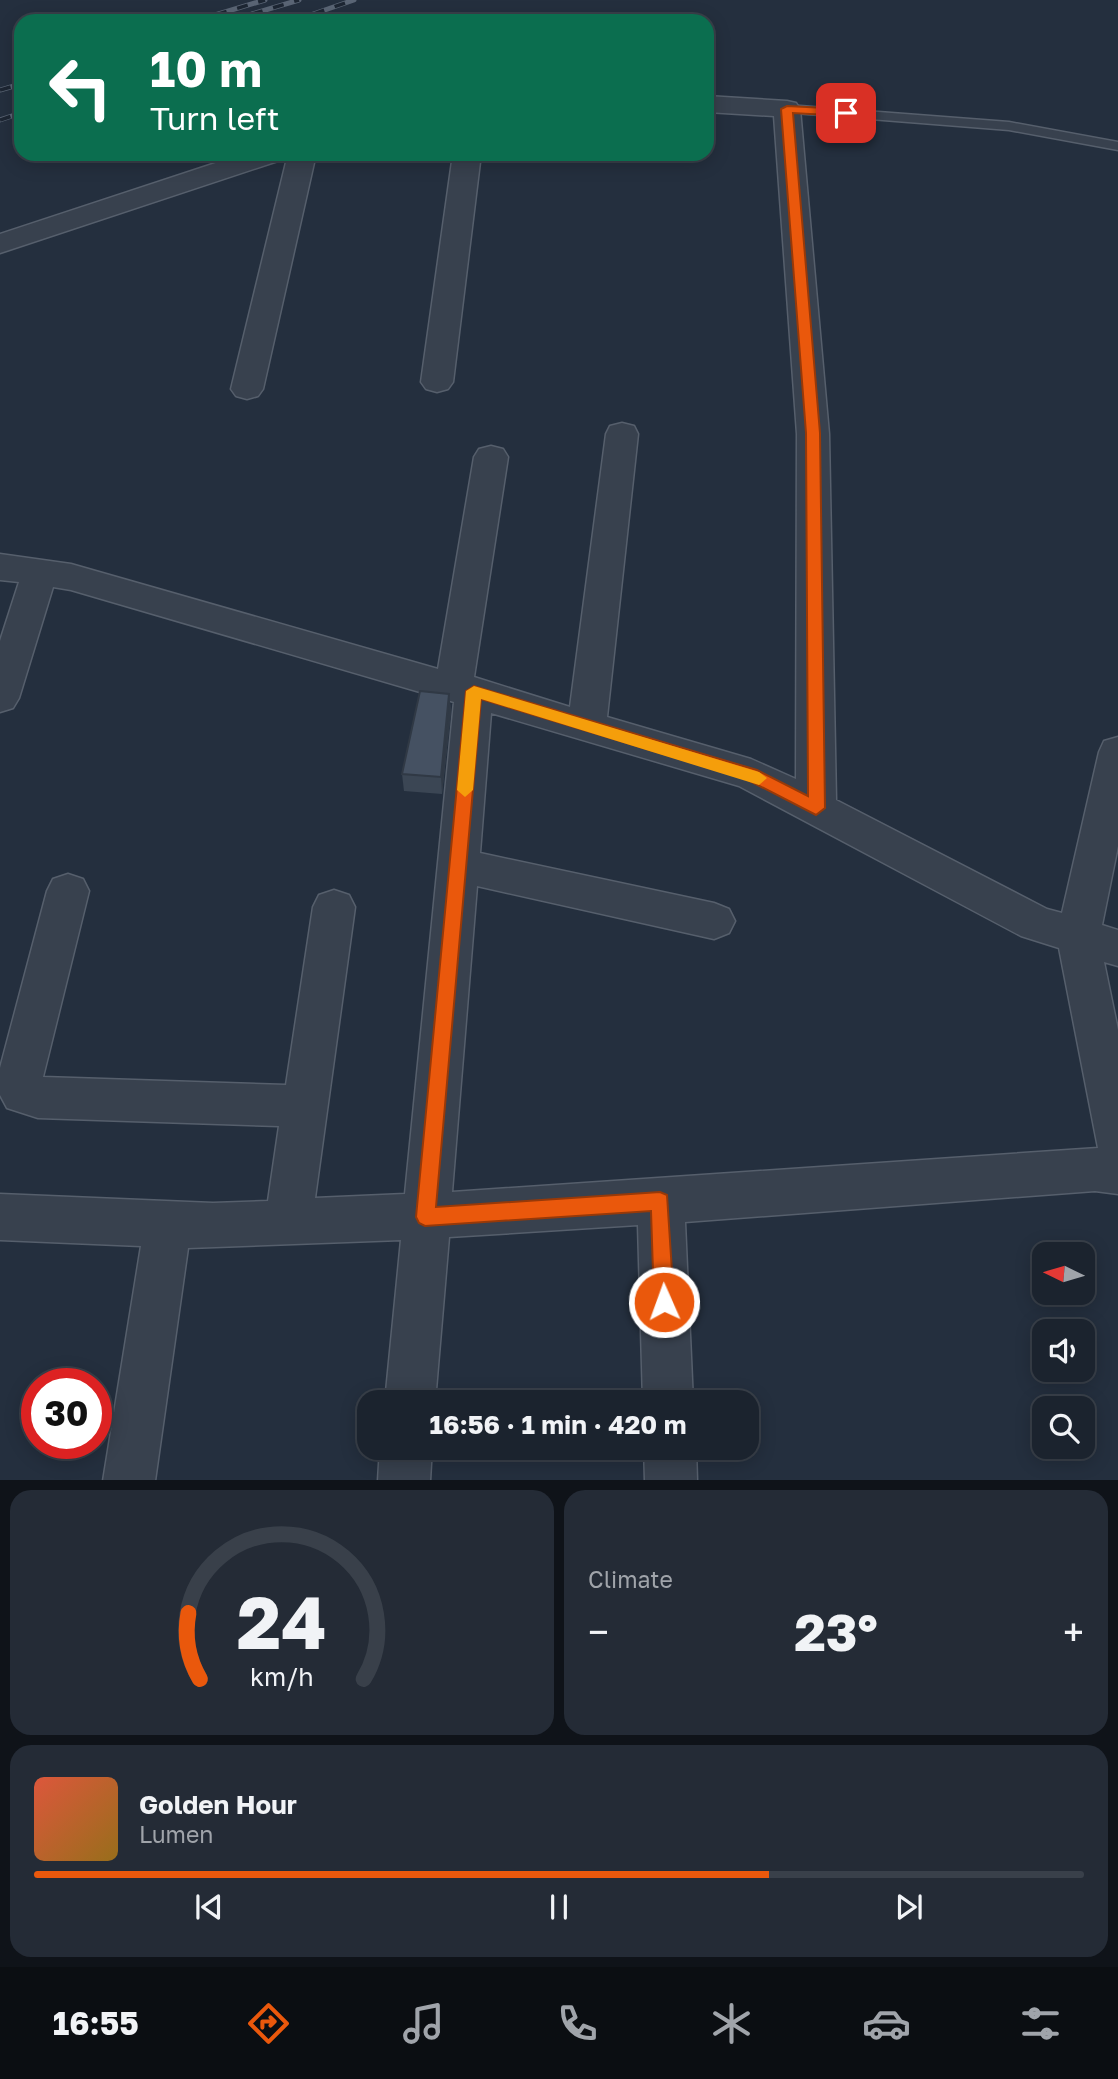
<!DOCTYPE html>
<meta charset="utf-8">
<style>
body{margin:0;font-family:"Golos Text",sans-serif;background:#242b36;color:#f1f3f6;height:100vh;display:flex;flex-direction:column;font-size:26px;white-space:nowrap}
*{box-sizing:border-box;margin:0}
p{font-size:23px;color:#a0a4aa}
.icon{flex:none;width:38px;height:38px;fill:none;stroke:currentColor;stroke-width:2;stroke-linecap:round;stroke-linejoin:round}
.map{position:relative;height:1480px;overflow:hidden}
.sheet{display:flex;flex-direction:column;gap:10px;padding:10px;background:#0f1319;flex:1}
.sheet>*{flex:none}
.hud{position:absolute;left:14px;top:14px;width:700px;height:147px;border-radius:21px;box-shadow:0 4px 18px #0003,0 0 0 2px #39404a;background:#0b6e4f;color:#fff;overflow:hidden}
.needle{width:46px;rotate:275deg}
.controls{position:absolute;left:1032px;top:1242px;display:grid;gap:14px}
.controls a{display:grid;place-items:center;width:63px;height:63px;border-radius:14px;background:#1b232e;box-shadow:0 4px 18px #0003,0 0 0 2px #39404a;font-size:35px}
.speed{position:absolute;left:21px;top:1368px;display:flex;gap:14px;font-size:35px;font-weight:700;text-align:center}
.speed>*{display:grid;place-content:center;width:91px;height:91px;border-radius:50%;background:#1b232e;box-shadow:0 4px 18px #0003,0 0 0 2px #39404a;line-height:1}
.speed .limit{border:10px solid #d22;background:#fff;color:#111}
.pin{position:absolute;display:grid;place-items:center;width:60px;height:60px;color:#fff;margin:-30px;border-radius:14px;box-shadow:0 4px 10px #0006}
.me{position:absolute;width:77px;margin:-38px;rotate:358deg;stroke-linejoin:round;filter:drop-shadow(0 0 5px #0008)}
.turn{display:flex;align-items:center;gap:24px;height:147px;padding:0 21px;font-size:32px}
.turn .icon{width:91px;height:91px;stroke-width:2.5}
.turn b{display:block;font-size:49px;line-height:60px}
.big{font-size:52px;font-weight:700;line-height:1.1}
.sheet .widget{flex:1;display:flex;flex-direction:column;justify-content:center;gap:10px;min-width:0;padding:0 24px;border-radius:21px;background:#242b36}
.sheet .dial{align-items:center;gap:0}
.dial svg{height:182px;overflow:visible;fill:none;stroke:#39404a;stroke-width:7;stroke-linecap:round;text-anchor:middle}
.dial text{fill:#f1f3f6;stroke:none}
.song{display:flex;align-items:center;gap:21px}
.cover{width:84px;height:84px;border-radius:10px;background:linear-gradient(135deg,hsl(10 70% 55%),hsl(40 70% 35%))}
.played{height:7px;border-radius:4px;background:linear-gradient(90deg,#ea580c 70%,#39404a 70%)}
.keys{display:flex;justify-content:space-around;direction:ltr}
.heat{display:flex;justify-content:space-between;align-items:center;font-size:38px;direction:ltr}
.sheet .tiles{flex:1;display:grid;gap:10px;grid-template-columns:1fr 1fr}
.widget:last-child{grid-column:span 2}
.trip{position:absolute;left:357px;top:1390px;width:402px;height:70px;border-radius:21px;background:#1b232e;box-shadow:0 4px 18px #0003,0 0 0 2px #39404a;font-weight:700;line-height:70px;text-align:center}
.dock{display:flex;height:112px;justify-content:space-around;align-items:center;background:#0b0e12;color:#a0a4aa}
.dock .icon{width:49px;height:49px}
.dock .current{color:#ea580c}
.dock b{font-size:32px;color:#f1f3f6}
.map>svg:first-child{display:block}
.lines{fill:none;stroke-linecap:round;stroke-linejoin:round}
.service-casing{stroke:#565f6c;stroke-width:3}
.minor-casing{stroke:#565f6c;stroke-width:3}
.service{fill:#38414e;fill-rule:evenodd}
.minor{fill:#38414e;fill-rule:evenodd}
.rail-casing{stroke:#5a6575;stroke-width:5}
.rail{stroke:#1d2633;stroke-width:3.5;stroke-dasharray:11;stroke-linecap:butt}
.wall{fill:#3b4654}
.shaded-wall{fill:#303945}
.building{fill:#455162;stroke:#303945;stroke-width:2}
.route{fill:#ea580c;stroke:#983908;stroke-width:2}
.slow{fill:#f59e0b}
</style>
<div class="map">
<svg width="1118" height="1481" viewBox="0 0 1118 1481">
<rect width="100%" height="100%" fill="#242f3e"/>
<g class="lines">
<g class="service-casing">
<path id="service" d="M 787,105 L 1009,122 L 1118,142 L 1118,150 L 1009,130 L 782,112 L 780,109 Z"/>
</g>
<g class="minor-casing">
<g id="minor">
<path d="M 707,96 L 787,101 L 796,103 L 800,109 L 829,434 L 836,800 L 1047,909 L 1062,913 L 1099,752 L 1104,741 L 1118,737 L 1118,846 L 1102,925 L 1118,930 L 1118,966 L 1104,962 L 1118,1030 L 1118,1194 L 1095,1191 L 685,1222 L 693,1402 L 643,1402 L 638,1225 L 449,1237 L 435,1402 L 385,1402 L 401,1240 L 188,1248 L 155,1481 L 103,1481 L 141,1246 L 0,1240 L 0,1194 L 213,1203 L 268,1201 L 279,1126 L 38,1118 L 7,1108 L 0,1095 L 0,1068 L 47,891 L 53,879 L 68,874 L 83,879 L 89,891 L 43,1077 L 286,1085 L 313,907 L 319,895 L 334,890 L 349,895 L 355,907 L 315,1198 L 405,1194 L 454,702 L 71,590 L 53,587 L 19,698 L 13,708 L 0,712 L 0,641 L 19,582 L 0,580 L 0,554 L 71,564 L 438,669 L 474,457 L 479,449 L 491,446 L 503,449 L 508,457 L 474,677 L 570,707 L 606,434 L 610,426 L 622,423 L 634,426 L 638,434 L 607,717 L 751,759 L 796,779 L 797,434 L 774,116 L 707,112 ZM 491,713 L 739,786 L 1021,936 L 1059,948 L 1098,1148 L 452,1192 L 477,886 L 714,939 L 729,933 L 735,921 L 729,909 L 714,903 L 480,853 Z"/>
<path d="M 243,154 L 285,154 L 281,160 L 0,253 L 0,234 Z"/>
<path d="M 288,154 L 316,154 L 263,389 L 258,396 L 247,399 L 236,396 L 231,389 Z"/>
<path d="M 453,154 L 481,154 L 453,382 L 448,389 L 437,392 L 426,389 L 421,382 Z"/>
<path d="M 380,1447 L 432,1447 L 430,1481 L 378,1481 Z"/>
<path d="M 644,1447 L 696,1447 L 697,1481 L 645,1481 Z"/>
</g>
</g>
<use href="#service" class="service"/>
<use href="#minor" class="minor"/>
<g class="rail-casing">
<g id="rail">
<path d="M 252,14 L 299,0"/>
<path d="M 195,21 L 265,0"/>
<path d="M 293,21 L 354,0"/>
<path d="M 0,90 L 21,84"/>
<path d="M 0,120 L 21,113"/>
</g>
</g>
<use href="#rail" class="rail"/>
</g>
<path class="wall" d="M 449,694 L 451,711 L 442,794 L 404,791 L 402,774 Z"/>
<path class="shaded-wall" d="M 449,694 L 451,711 L 442,794 L 441,777 Z"/>
<path class="building" d="M 420,691 L 449,694 L 441,777 L 402,774 Z"/>
<path class="route" d="M 787,106 L 846,109 L 852,113 L 846,116 L 793,113 L 820,433 L 825,808 L 816,815 L 746,779 L 481,699 L 436,1207 L 660,1192 L 667,1195 L 674,1302 L 671,1309 L 664,1312 L 657,1309 L 654,1302 L 651,1211 L 425,1226 L 419,1223 L 416,1217 L 466,691 L 474,686 L 757,770 L 808,796 L 806,433 L 781,109 Z"/>
<path class="slow" d="M 474,686 L 759,772 L 767,778 L 759,785 L 481,699 L 473,790 L 465,797 L 457,790 L 466,691 Z"/>
</svg>
<div class="controls">
<a><svg class="needle" viewBox="-14 -14 28 28"><path d="M0-13l5 13h-10z" fill="#e53935"/><path d="M0 13l5-13h-10z" fill="#a0a4aa"/></svg></a>
<a><svg class="icon" aria-label="sound" viewBox="0 0 24 24"><path d="M4 9h4l5-4v14l-5-4H4zM17 9q2 3 0 6"/></svg></a>
<a><svg class="icon" aria-label="search" viewBox="0 0 24 24"><circle cx="10" cy="10" r="6"/><path d="M15 15l6 6"/></svg></a>
</div>
<div class="speed"><div class="limit">30</div></div>
<div class="pin" style="left:846px;top:113px;background:#d93025"><svg class="icon" aria-label="arrive" viewBox="0 0 24 24"><path d="M6 21V4h12l-3 4 3 4H6"/></svg></div>
<svg class="me" style="left:664px;top:1302px" viewBox="-20 -20 40 40"><circle r="17" fill="#ea580c" stroke="#fff" stroke-width="3"/><path d="M0-11L8 9 0 5-8 9z" fill="#fff"/></svg>
<div class="trip">16:56 · 1 min · 420 m</div>
<div class="hud">
<div class="turn"><svg class="icon" aria-label="left" viewBox="0 0 24 24"><path d="M17 20v-9H6M10 6l-5 5 5 5"/></svg><div><b>10 m</b>Turn left</div></div>
</div>
</div>
<section class="sheet">
<div class="tiles">
<div class="widget dial"><svg viewBox="0 0 100 80">
<path d="M14 69A42 42 0 1 1 86 69"/>
<path d="M14 69A42 42 0 0 1 9 40" stroke="#ea580c"/>
<text x="50" y="56" font-size="32" font-weight="700">24</text>
<text x="50" y="72" font-size="11">km/h</text>
</svg></div>
<div class="widget"><p>Climate</p>
<div class="heat"><a>−</a><b class="big">23°</b><a>+</a></div>
</div>
<div class="widget">
<div class="song"><i class="cover"></i><div><b>Golden Hour</b><p>Lumen</p></div></div>
<div class="played"></div>
<div class="keys"><svg class="icon" aria-label="previous" viewBox="0 0 24 24"><path d="M18 5L8 12l10 7zM5 5v14"/></svg><svg class="icon" aria-label="pause" viewBox="0 0 24 24"><path d="M8 5v14M16 5v14"/></svg><svg class="icon" aria-label="next" viewBox="0 0 24 24"><path d="M6 5l10 7-10 7zM19 5v14"/></svg></div>
</div>
</div>
</section>
<nav class="dock">
<b>16:55</b>
<svg class="icon current" aria-label="directions" viewBox="0 0 24 24"><path d="M12 3l9 9-9 9-9-9zM9 14v-3h6M13 9l2 2-2 2"/></svg>
<svg class="icon" aria-label="music" viewBox="0 0 24 24"><path d="M9 18V5l10-2v13"/><circle cx="6" cy="18" r="3"/><circle cx="16" cy="16" r="3"/></svg>
<svg class="icon" aria-label="phone" viewBox="0 0 24 24"><path d="M5 4h4l2 5-3 2q2 4 5 5l2-3 5 2v4C11 20 4 13 5 4z"/></svg>
<svg class="icon" aria-label="climate" viewBox="0 0 24 24"><path d="M12 3v18M4 7l16 10M4 17L20 7"/></svg>
<svg class="icon" aria-label="car" viewBox="0 0 24 24"><path d="M5 17H2v-5l4-1 3-4h7l3 4 3 1v5h-3M9 17h6M6 11h13"/><circle cx="7" cy="17" r="2"/><circle cx="17" cy="17" r="2"/></svg>
<svg class="icon" aria-label="filters" viewBox="0 0 24 24"><path d="M4 7h16M4 17h16"/><circle cx="9" cy="7" r="2"/><circle cx="15" cy="17" r="2"/></svg>
</nav>
